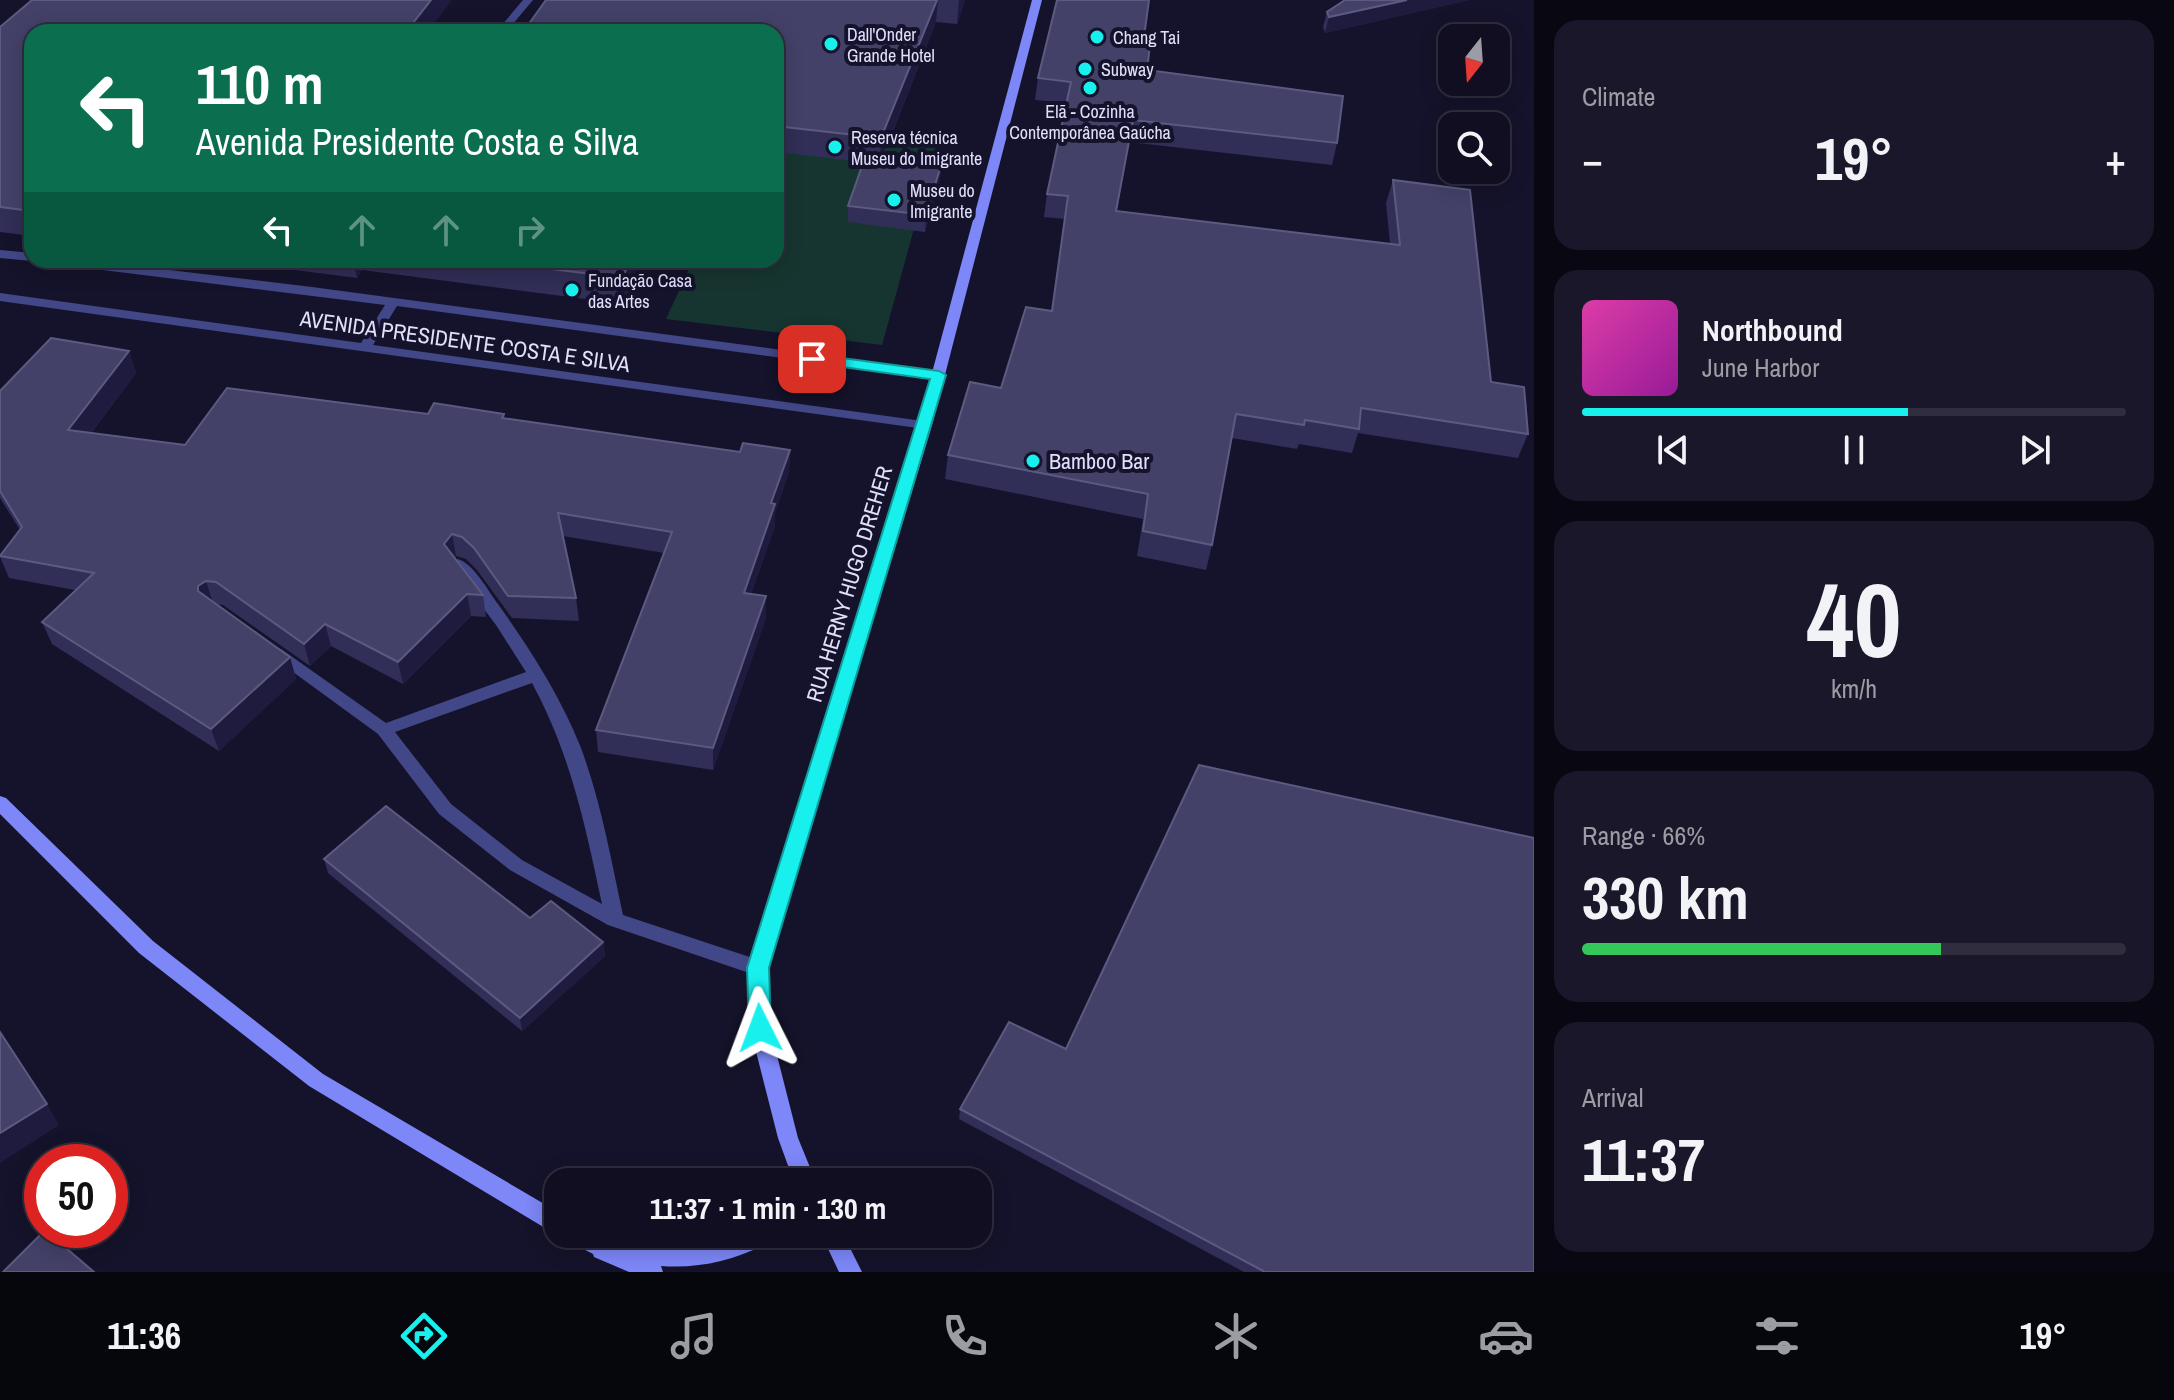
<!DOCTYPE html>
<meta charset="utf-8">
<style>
body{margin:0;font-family:"Archivo Narrow",sans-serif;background:#191729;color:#f1f3f6;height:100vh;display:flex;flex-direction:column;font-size:30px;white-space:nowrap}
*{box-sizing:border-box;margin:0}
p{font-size:26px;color:#9c9ca5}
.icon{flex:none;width:44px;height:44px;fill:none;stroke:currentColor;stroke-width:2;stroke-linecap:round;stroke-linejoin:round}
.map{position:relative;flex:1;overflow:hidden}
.sheet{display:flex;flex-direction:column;gap:20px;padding:20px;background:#090812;width:640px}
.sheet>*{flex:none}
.top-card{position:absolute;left:24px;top:24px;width:760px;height:244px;border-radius:24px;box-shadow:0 4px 20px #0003,0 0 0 2px #302e3e;background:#0b6e4f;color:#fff;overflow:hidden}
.needle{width:52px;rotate:197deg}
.tools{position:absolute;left:1438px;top:24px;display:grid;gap:16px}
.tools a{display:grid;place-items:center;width:72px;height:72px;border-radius:16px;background:#100e20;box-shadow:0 4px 20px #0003,0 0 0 2px #302e3e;font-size:40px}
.speed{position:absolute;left:24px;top:1144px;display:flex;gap:16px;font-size:40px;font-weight:700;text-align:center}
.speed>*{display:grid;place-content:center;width:104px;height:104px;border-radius:50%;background:#100e20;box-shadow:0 4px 20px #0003,0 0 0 2px #302e3e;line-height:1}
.speed .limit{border:12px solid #d22;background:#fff;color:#111}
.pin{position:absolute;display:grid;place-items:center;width:68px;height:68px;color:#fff;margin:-34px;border-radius:16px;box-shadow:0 4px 12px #0006}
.me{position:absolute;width:88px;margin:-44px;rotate:357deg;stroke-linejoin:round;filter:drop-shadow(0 0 6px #0008)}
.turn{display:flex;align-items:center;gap:28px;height:168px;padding:0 40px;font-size:36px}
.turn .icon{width:104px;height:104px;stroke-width:2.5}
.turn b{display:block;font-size:56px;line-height:68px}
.lanes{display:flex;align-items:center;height:76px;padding:0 40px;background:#0003;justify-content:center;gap:40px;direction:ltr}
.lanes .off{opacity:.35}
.big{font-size:60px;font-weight:800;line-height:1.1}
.sheet .tile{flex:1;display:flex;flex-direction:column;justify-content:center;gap:12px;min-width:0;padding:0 28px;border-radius:24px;background:#191729}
.sheet .dial{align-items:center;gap:0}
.dial b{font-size:104px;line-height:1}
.song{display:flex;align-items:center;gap:24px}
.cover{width:96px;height:96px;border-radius:12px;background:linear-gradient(135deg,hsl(320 70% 55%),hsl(300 70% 35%))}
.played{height:8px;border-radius:4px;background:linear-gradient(90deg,#18f0ee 60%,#302e3e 60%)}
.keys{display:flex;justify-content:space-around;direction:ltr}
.heat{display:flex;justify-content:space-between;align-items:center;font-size:44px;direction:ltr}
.charge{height:12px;border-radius:6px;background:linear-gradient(90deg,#34c759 66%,#302e3e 0)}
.trip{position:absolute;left:544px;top:1168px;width:448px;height:80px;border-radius:24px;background:#100e20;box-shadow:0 4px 20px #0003,0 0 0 2px #302e3e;font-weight:800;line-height:80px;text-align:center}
.dock{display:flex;height:128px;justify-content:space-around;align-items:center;background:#06060d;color:#9c9ca5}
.dock .icon{width:56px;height:56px}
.dock .active{color:#18f0ee}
.dock b{font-size:36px;color:#f1f3f6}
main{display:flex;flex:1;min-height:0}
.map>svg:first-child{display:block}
.green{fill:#173530}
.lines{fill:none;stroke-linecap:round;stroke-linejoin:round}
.service{fill:#424787;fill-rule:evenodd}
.minor{fill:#424787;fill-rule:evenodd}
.secondary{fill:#7d87f7;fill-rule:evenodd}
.wall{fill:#312e57}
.shaded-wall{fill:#1e1b3e}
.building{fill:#444169;stroke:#5c5a80;stroke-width:2}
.route{fill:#18f0ee;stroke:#109c9b;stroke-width:2}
.poi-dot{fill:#18f0ee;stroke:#15132b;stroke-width:3}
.labels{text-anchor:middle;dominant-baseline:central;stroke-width:8;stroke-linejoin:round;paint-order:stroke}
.far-poi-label{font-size:18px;fill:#e0e0fd;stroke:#15132b;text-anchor:start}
.street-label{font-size:22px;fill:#e0e0fd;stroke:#15132b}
.poi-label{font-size:22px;fill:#e0e0fd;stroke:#15132b;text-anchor:start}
</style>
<main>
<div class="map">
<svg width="1534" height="1272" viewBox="0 0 1534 1272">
<rect width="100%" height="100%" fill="#15132b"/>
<path class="green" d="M 776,125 L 937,145 L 882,345 L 666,319 L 693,260 L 776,260 Z"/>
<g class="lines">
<path class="service" d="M 458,559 C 474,564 488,591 498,604 C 530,649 561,697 581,748 C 601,802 611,859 623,915 L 765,962 L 768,968 L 765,974 L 758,976 L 608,925 L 510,870 L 439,814 L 378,734 L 267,653 L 269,649 L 281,649 L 386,723 L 526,672 L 496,625 L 450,564 ZM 532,683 C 571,755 585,825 602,904 L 522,860 L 451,804 L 395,732 Z"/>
<g class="minor">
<path d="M 523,0 L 533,0 L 506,32 L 496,32 Z"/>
<path d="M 0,250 L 32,253 L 32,260 L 35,260 L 32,261 L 0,258 Z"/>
<path d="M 48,260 L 85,260 L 312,287 L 939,371 L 946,375 L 939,379 L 397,306 L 373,345 L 930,422 L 932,425 L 925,429 L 0,301 L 0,293 L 361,343 L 385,305 L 54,264 Z"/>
</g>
<g class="secondary">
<path d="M 1032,0 L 1042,0 L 932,425 L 768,968 L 770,1028 L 798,1138 L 816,1182 L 794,1182 L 778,1138 L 750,1028 L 748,968 L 918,425 Z"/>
<path d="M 0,796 L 6,798 L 153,941 L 323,1074 L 558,1212 L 559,1234 L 550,1231 L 309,1086 L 139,953 L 0,814 Z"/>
<path d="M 565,1234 L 599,1234 L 612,1240 L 685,1246 L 724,1240 L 741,1234 L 775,1234 L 772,1241 C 736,1260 701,1269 661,1266 L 663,1272 L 629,1272 L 594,1257 L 593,1254 L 568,1241 Z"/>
<path d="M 821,1234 L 843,1234 L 862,1272 L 839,1272 Z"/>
</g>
</g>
<g class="wall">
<path d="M 546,0 L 965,0 L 957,24 L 936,22 L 884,154 L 942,162 L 940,178 L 925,232 L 848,222 L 848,206 L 863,162 L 776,152 L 776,32 Z"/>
<path d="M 1345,0 L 1469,0 L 1325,33 L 1323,27 L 1327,12 Z"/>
<path d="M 0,27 L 32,32 L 32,236 L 0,232 Z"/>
<path d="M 1143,44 L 1147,70 L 1337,143 L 1332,165 L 1129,142 L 1117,211 L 1390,244 L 1386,203 L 1393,180 L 1491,382 L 1528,434 L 1518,458 L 1358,433 L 1352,453 L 1299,444 L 1297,449 L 1232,438 L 1212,545 L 1206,570 L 1137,556 L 1143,519 L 945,479 L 948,455 L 1001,388 L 1052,311 L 1065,219 L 1044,217 L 1047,194 L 1067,103 L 1035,100 L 1038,78 Z"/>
<path d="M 217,260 L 646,260 L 624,304 L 362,270 L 357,278 Z"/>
<path d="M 129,351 L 136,373 L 91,433 L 185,445 L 428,414 L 504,414 L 505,418 L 740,452 L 790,450 L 789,472 L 775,513 L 775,526 L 751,594 L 766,596 L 766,618 L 713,770 L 598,752 L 596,730 L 664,553 L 563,536 L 576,598 L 579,621 L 512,618 L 477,570 L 466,559 L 456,556 L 455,558 L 483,595 L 486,617 L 471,616 L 403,684 L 331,646 L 310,666 L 223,605 L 215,604 L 290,657 L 296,679 L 219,751 L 52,644 L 42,622 L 75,590 L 9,578 L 0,557 L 0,555 L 20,530 L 0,498 L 0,391 Z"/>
<path d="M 324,859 L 530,918 L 603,942 L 605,956 L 522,1031 L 328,873 Z"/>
<path d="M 1066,1049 L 1534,1272 L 1244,1272 L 959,1119 L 960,1109 Z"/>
</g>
<g class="shaded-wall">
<path d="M 431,0 L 452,0 L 428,32 L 406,32 Z"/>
<path d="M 938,0 L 936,22 L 880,163 L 881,138 Z"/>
<path d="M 959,0 L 965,0 L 957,24 Z"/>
<path d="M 1407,0 L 1469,0 L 1325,33 L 1329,17 Z"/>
<path d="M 942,162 L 940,178 L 925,232 L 926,215 Z"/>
<path d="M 353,260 L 360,260 L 362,270 L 357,278 Z"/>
<path d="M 631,260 L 646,260 L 624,304 L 622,278 Z"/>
<path d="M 129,351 L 136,373 L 76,452 L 68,430 Z"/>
<path d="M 790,450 L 789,472 L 775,513 L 775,526 L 744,615 L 744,593 L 771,503 Z"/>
<path d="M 452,534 L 456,556 L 448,566 L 444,544 Z"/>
<path d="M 206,581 L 213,603 L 198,591 L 198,586 Z"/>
<path d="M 467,594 L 471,616 L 403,684 L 398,662 Z"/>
<path d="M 766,596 L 766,618 L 713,770 L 713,748 Z"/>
<path d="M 325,624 L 331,646 L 310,666 L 304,644 Z"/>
<path d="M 290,657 L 296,679 L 219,751 L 211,729 Z"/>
<path d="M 603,942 L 605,956 L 522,1031 L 520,1018 Z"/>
<path d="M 47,1104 L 59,1125 L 0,1163 L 0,1133 Z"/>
</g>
<g class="building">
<path d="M 32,0 L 431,0 L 406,32 L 32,32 L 32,211 L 0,207 L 0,27 Z"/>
<path d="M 546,0 L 937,0 L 881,138 L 776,126 L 776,32 L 523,32 Z"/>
<path d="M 1057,0 L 1149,0 L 1143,44 L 1150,45 L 1147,70 L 1343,96 L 1337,143 L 1133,120 L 1116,211 L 1400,245 L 1393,180 L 1470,190 L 1491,382 L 1524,387 L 1528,434 L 1361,408 L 1359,429 L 1305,420 L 1304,425 L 1236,414 L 1212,545 L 1143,531 L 1148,494 L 948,455 L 970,382 L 1001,388 L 1026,307 L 1052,311 L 1068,196 L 1047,194 L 1071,82 L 1038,78 Z"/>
<path d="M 1345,0 L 1407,0 L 1329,17 L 1327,12 Z"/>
<path d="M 867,152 L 942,162 L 926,215 L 848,206 Z"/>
<path d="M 481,260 L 631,260 L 622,278 Z"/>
<path d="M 51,338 L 129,351 L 68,430 L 185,445 L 227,388 L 428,414 L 434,403 L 504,414 L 502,418 L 740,452 L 743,443 L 790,450 L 771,503 L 775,504 L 744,593 L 766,596 L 713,748 L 596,730 L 672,532 L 558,513 L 576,598 L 508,596 L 474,548 L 462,537 L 452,534 L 444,544 L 483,595 L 467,594 L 398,662 L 325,624 L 304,644 L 216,582 L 206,581 L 198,586 L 198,591 L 290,657 L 211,729 L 42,622 L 94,573 L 0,556 L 22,527 L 0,491 L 0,391 Z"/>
<path d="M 1199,765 L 1534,838 L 1534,1272 L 1265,1272 L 960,1109 L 1009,1022 L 1066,1049 Z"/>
<path d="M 386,806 L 530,918 L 551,901 L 603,942 L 520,1018 L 324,859 Z"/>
<path d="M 0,1032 L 47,1104 L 0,1133 Z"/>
<path d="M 45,1230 L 94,1272 L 3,1272 Z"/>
</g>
<path class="route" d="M 812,354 L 939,371 L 946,375 L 769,968 L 771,1028 L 768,1035 L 760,1038 L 752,1035 L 749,1028 L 747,968 L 930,379 L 807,362 L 804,359 Z"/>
<g class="poi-dot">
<circle cx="1097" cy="37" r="8"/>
<circle cx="831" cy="44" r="8"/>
<circle cx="1085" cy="69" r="8"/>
<circle cx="1090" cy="88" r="8"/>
<circle cx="835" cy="147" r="8"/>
<circle cx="894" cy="200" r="8"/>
<circle cx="572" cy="290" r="8"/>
<circle cx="1033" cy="461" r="8"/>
</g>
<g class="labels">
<g class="far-poi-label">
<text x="847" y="34">Dall'Onder<tspan x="847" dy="21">Grande Hotel</tspan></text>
<text x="1113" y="37">Chang Tai</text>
<text x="1101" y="69">Subway</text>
<text x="1090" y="111" text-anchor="middle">Elã - Cozinha<tspan x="1090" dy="21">Contemporânea Gaúcha</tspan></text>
<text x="851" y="137">Reserva técnica<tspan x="851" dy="21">Museu do Imigrante</tspan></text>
<text x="910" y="190">Museu do<tspan x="910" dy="21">Imigrante</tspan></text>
<text x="588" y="280">Fundação Casa<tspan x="588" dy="21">das Artes</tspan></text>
</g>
<g class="street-label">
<text transform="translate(465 341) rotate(8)">AVENIDA PRESIDENTE COSTA E SILVA</text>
<text transform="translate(849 584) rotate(-73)">RUA HERNY HUGO DREHER</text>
</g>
<g class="poi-label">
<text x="1049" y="461">Bamboo Bar</text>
</g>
</g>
</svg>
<div class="tools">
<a><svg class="needle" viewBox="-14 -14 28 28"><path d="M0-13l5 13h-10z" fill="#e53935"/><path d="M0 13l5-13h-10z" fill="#9c9ca5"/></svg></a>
<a><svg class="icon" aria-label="search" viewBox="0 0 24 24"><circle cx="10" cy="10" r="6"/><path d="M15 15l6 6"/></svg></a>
</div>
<div class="speed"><div class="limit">50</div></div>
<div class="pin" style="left:812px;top:359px;background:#d93025"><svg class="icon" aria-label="arrive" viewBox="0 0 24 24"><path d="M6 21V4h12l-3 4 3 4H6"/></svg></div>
<svg class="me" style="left:760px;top:1028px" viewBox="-20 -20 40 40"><path d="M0-17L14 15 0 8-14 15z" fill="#18f0ee" stroke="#fff" stroke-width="4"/></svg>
<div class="trip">11:37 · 1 min · 130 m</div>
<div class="top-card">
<div class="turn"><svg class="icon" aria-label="left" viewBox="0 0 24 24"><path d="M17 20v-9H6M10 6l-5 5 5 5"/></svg><div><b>110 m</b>Avenida Presidente Costa e Silva</div></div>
<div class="lanes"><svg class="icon" aria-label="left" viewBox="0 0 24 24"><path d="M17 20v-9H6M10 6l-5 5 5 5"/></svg><svg class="icon off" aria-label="ahead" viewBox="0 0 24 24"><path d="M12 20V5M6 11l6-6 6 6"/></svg><svg class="icon off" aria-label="ahead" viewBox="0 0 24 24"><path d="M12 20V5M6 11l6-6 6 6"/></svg><svg class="icon off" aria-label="right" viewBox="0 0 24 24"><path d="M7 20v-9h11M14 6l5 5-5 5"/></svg></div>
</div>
</div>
<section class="sheet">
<div class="tile"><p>Climate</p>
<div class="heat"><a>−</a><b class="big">19°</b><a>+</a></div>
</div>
<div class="tile">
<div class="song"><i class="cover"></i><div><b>Northbound</b><p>June Harbor</p></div></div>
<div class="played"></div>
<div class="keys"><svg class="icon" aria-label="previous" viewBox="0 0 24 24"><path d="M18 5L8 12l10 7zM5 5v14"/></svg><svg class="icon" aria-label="pause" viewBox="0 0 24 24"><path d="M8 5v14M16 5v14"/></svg><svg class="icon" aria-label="next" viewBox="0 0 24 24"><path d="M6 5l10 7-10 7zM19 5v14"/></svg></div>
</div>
<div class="tile dial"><b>40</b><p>km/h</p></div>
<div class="tile"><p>Range · 66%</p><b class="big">330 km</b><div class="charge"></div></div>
<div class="tile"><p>Arrival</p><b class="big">11:37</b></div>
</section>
</main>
<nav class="dock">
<b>11:36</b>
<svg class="icon active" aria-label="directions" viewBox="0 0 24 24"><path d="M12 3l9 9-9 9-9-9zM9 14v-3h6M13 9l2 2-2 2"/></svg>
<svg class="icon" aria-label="music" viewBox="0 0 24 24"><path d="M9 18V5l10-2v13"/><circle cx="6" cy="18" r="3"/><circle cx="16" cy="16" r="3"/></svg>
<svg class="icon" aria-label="phone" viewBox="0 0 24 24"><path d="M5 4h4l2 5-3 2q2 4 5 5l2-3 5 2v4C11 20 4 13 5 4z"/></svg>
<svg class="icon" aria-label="climate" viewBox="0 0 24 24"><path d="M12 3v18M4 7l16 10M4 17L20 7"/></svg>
<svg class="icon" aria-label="car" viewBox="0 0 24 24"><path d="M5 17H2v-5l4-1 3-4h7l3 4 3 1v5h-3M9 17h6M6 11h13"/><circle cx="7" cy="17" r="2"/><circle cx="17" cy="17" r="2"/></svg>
<svg class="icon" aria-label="filters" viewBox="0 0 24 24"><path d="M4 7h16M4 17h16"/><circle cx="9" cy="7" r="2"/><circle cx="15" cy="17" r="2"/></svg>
<b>19°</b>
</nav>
